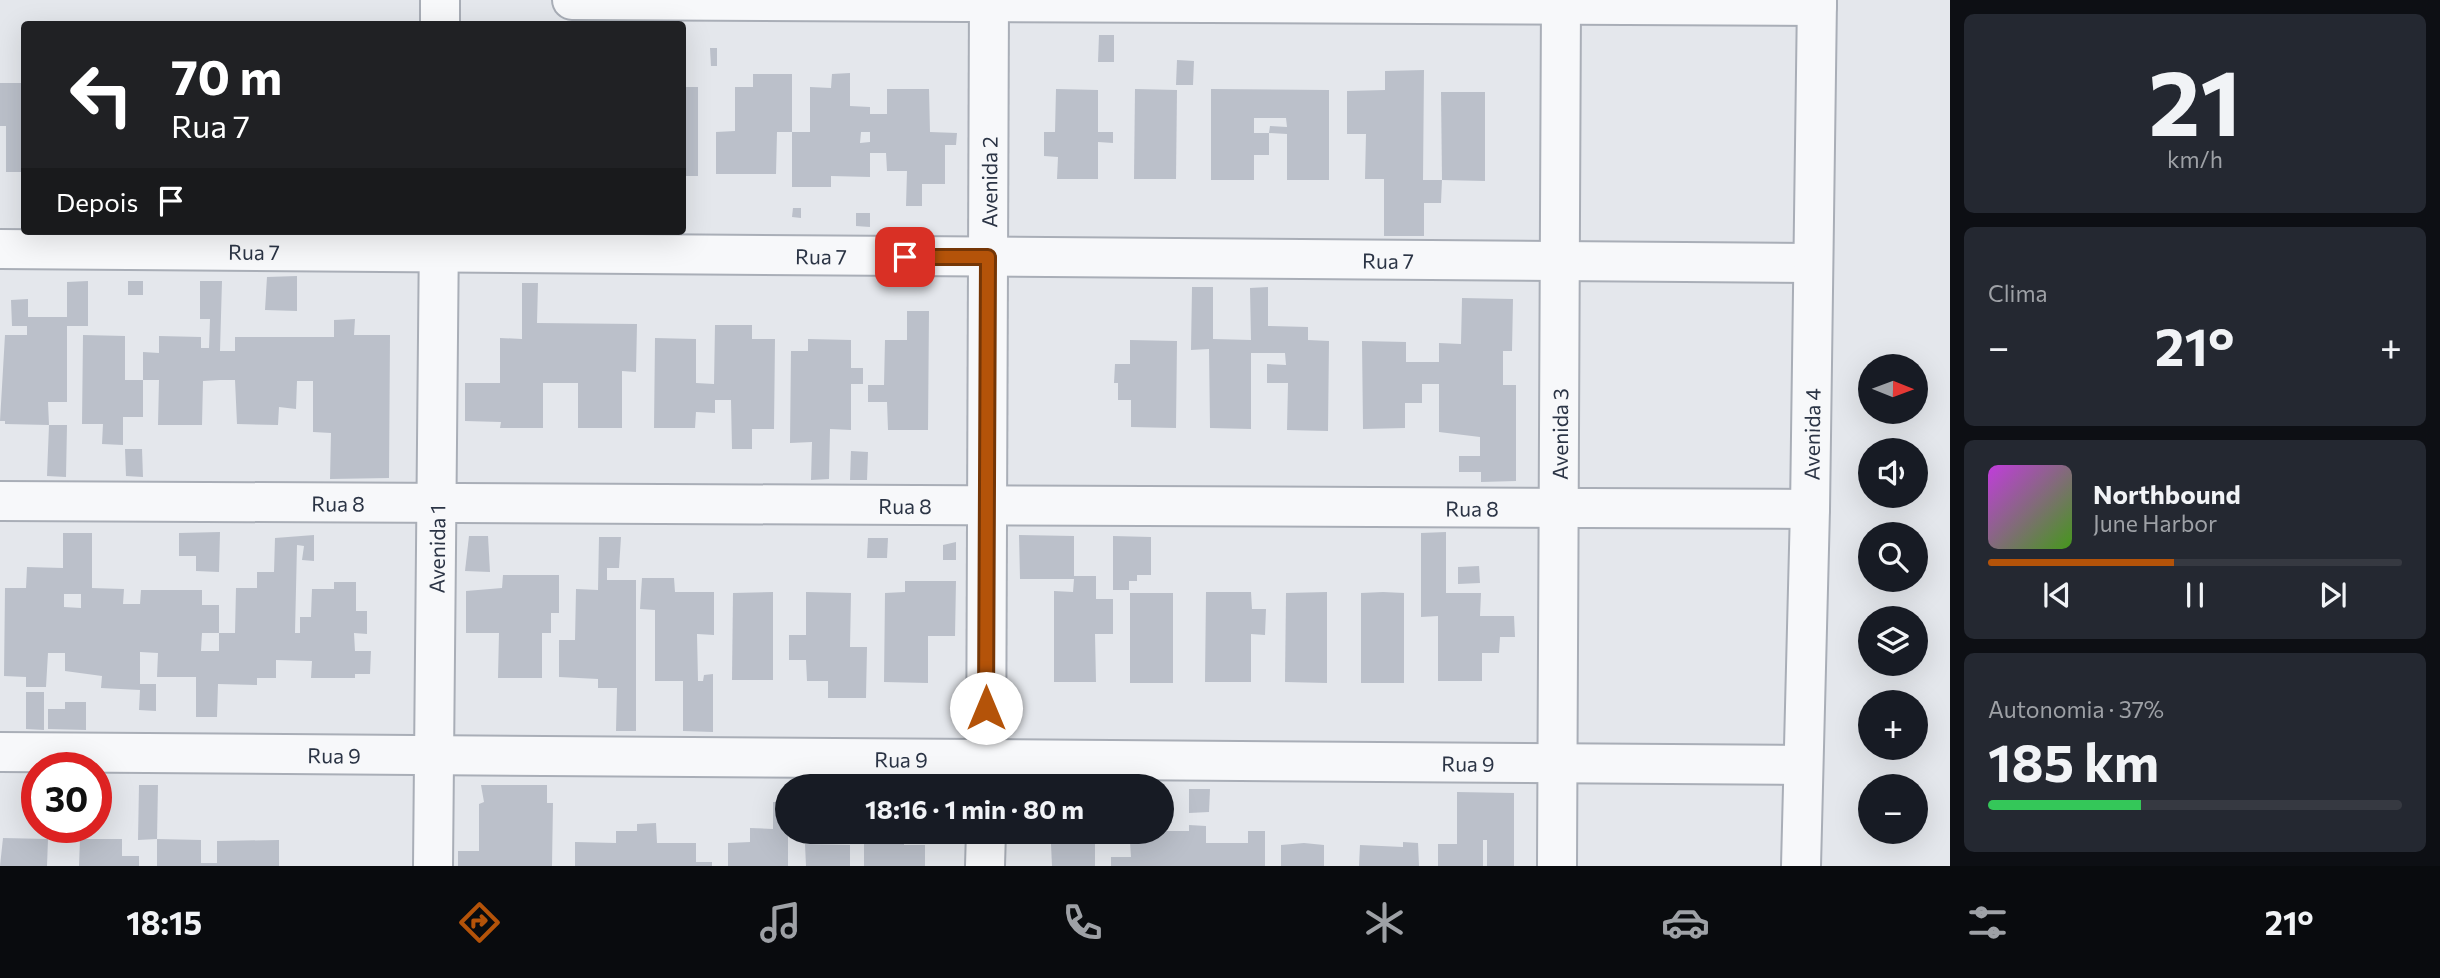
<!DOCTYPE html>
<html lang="pt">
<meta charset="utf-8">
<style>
body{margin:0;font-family:Commissioner,sans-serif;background:#242831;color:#f1f3f6;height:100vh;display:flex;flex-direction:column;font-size:26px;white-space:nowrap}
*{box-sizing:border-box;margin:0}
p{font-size:23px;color:#9ea1a6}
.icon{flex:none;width:38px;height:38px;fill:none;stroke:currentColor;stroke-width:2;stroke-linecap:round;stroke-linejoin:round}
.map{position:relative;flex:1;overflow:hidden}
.drawer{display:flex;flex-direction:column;gap:14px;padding:14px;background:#0d0f14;width:490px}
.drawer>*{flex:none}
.top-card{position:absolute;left:21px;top:21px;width:665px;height:214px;border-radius:7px;box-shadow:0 7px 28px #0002;background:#202124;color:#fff;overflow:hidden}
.needle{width:46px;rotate:91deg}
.fabs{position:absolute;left:1858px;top:354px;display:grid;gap:14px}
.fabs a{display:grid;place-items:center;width:70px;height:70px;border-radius:50%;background:#171b24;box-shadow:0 7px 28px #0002;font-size:35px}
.speed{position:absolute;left:21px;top:752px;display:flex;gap:14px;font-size:35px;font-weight:700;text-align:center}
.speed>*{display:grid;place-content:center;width:91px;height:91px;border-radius:50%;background:#171b24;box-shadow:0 7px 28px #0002;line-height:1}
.speed .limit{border:10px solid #d22;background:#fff;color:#111}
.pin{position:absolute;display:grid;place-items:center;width:60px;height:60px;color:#fff;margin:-30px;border-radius:14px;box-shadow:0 4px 10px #0006}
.me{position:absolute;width:77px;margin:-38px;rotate:0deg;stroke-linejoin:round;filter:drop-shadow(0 0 5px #0008)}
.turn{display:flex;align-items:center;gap:24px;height:147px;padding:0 35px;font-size:32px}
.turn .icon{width:91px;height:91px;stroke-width:2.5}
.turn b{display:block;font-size:49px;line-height:60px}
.then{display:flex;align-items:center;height:66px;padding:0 35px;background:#0003;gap:14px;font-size:26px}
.big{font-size:52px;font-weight:700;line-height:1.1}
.drawer .tile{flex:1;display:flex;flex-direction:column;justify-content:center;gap:10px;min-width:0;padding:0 24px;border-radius:10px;background:#242831}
.drawer .dial{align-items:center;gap:0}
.dial b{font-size:91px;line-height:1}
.song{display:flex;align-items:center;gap:21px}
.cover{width:84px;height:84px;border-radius:10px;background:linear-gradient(135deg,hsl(290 70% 55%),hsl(100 70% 35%))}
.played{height:7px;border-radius:4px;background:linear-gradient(90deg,#b45309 45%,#363941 45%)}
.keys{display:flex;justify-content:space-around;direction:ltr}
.heat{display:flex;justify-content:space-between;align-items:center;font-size:38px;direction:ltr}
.charge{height:10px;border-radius:5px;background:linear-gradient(90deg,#34c759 37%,#363941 0)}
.trip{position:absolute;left:775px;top:774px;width:399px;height:70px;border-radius:35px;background:#171b24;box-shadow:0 7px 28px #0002;font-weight:700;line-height:70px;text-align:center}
.dock{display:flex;height:112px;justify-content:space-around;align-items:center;background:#090b0e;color:#9ea1a6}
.dock .icon{width:49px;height:49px}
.dock .selected{color:#b45309}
.dock b{font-size:32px;color:#f1f3f6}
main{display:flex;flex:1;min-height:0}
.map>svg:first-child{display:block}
.building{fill:#bbc0ca;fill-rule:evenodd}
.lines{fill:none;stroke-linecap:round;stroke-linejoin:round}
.minor-casing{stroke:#a9aeb7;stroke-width:42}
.minor{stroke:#f7f8fa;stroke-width:38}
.route-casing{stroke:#753606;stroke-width:18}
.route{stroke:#b45309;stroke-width:12}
.labels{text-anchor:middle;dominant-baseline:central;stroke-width:5;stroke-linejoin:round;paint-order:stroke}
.street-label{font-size:21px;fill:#2b3445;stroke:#f4f6f9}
</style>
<main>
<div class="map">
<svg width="1950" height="866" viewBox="0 0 1950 866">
<rect width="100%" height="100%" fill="#e4e7ec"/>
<g class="building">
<path d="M 1099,35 L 1114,35 L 1114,62 L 1098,62 Z"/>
<path d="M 710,48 L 717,48 L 717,66 L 711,66 Z"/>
<path d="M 1177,60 L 1194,61 L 1193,85 L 1176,85 Z"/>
<path d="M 1424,70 L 1423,180 L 1442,180 L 1441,203 L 1424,203 L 1424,236 L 1384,236 L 1384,179 L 1365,179 L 1366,134 L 1347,134 L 1347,91 L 1385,90 L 1385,71 Z"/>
<path d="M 850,73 L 850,106 L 870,107 L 870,114 L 887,114 L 887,89 L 929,89 L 930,132 L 957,133 L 956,145 L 945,145 L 945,184 L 922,184 L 922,206 L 906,206 L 907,171 L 887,171 L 886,153 L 870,153 L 870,177 L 831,176 L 831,187 L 792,187 L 792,132 L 810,132 L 810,87 L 831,88 L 832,74 ZM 861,132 L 870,132 L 870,142 L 860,143 Z"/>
<path d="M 753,74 L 792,74 L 792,132 L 777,132 L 776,174 L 716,174 L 716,132 L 735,131 L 735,87 L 753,87 Z"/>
<path d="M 0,83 L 24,83 L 24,172 L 6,172 L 6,126 L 0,126 Z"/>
<rect x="682" y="87" width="16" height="89"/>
<path d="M 1056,89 L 1098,90 L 1098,132 L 1113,132 L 1113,143 L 1098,142 L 1098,179 L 1057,179 L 1058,157 L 1044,156 L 1044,132 L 1055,132 Z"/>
<path d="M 1135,89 L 1177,90 L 1176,179 L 1134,179 Z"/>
<path d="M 1211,89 L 1329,90 L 1329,180 L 1287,180 L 1287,134 L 1269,133 L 1270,126 L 1287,127 L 1286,118 L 1254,118 L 1254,133 L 1269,133 L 1269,155 L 1254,155 L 1254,180 L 1211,180 Z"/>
<path d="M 1441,92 L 1485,92 L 1485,181 L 1442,180 Z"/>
<path d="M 793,208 L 801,208 L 801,218 L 792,217 Z"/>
<path d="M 856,213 L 870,213 L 870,227 L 856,226 Z"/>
<path d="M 297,276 L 297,311 L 265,310 L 267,277 Z"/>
<path d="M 88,281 L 88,326 L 67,326 L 67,402 L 48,402 L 49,425 L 67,425 L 66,477 L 47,476 L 49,425 L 5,424 L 5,421 L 0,421 L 5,335 L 27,335 L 27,326 L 12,326 L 11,300 L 28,299 L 28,317 L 67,317 L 67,282 Z"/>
<rect x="128" y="281" width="15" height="14"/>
<path d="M 200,281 L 222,281 L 220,351 L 235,351 L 235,337 L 334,337 L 334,320 L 355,319 L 354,335 L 390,335 L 389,478 L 330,479 L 331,433 L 313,432 L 313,381 L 297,381 L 296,409 L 279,407 L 278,425 L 237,424 L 235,380 L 220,380 L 203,381 L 202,425 L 158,425 L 159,380 L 143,380 L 143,352 L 159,353 L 159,336 L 201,337 L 201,348 L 209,348 L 210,319 L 200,319 Z"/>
<path d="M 522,283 L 538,283 L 537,323 L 637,324 L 636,372 L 622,371 L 622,428 L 578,428 L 578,383 L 543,383 L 543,428 L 500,428 L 501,422 L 465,421 L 465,383 L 500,383 L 500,338 L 522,339 Z"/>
<path d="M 1192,287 L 1213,287 L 1213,339 L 1251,340 L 1250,288 L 1268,287 L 1268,326 L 1308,327 L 1308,340 L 1329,341 L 1328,431 L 1287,430 L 1288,383 L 1267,383 L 1267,364 L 1286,365 L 1285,353 L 1251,353 L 1251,429 L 1210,428 L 1209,349 L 1191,350 Z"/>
<path d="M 1462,298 L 1513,299 L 1512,351 L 1503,351 L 1503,385 L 1516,385 L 1516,481 L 1481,482 L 1481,472 L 1459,472 L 1459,456 L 1480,456 L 1480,437 L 1439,432 L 1439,384 L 1422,384 L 1422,403 L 1405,403 L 1405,428 L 1363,429 L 1362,341 L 1406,342 L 1406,362 L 1439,362 L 1439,343 L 1461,344 Z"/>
<path d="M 907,311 L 929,311 L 928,430 L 888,430 L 887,402 L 868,402 L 868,385 L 884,385 L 885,340 L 907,340 Z"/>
<path d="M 715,325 L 752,325 L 752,339 L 775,339 L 774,429 L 752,429 L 752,449 L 732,449 L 731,400 L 715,400 L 715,413 L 696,412 L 695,428 L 654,428 L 655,338 L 696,339 L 696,383 L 714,384 Z"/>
<path d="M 83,335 L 125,336 L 125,380 L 143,380 L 143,417 L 123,417 L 123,445 L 102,444 L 103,424 L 82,424 Z"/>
<path d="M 808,339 L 851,340 L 851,368 L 863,368 L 863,384 L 851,384 L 851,430 L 830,429 L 829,479 L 811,480 L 812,442 L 790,443 L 791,351 L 808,351 Z"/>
<path d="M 1130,340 L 1177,341 L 1176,428 L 1131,427 L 1131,400 L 1118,400 L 1118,383 L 1114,383 L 1115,364 L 1130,364 Z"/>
<path d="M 125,449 L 142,449 L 143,477 L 126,476 Z"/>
<path d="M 851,451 L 868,452 L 867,480 L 850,480 Z"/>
<path d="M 220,532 L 219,572 L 196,571 L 196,556 L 179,556 L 179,533 Z"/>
<path d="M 1446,532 L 1446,593 L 1481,593 L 1480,616 L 1514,616 L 1515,637 L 1500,637 L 1499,653 L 1482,653 L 1482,681 L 1438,681 L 1438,616 L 1421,617 L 1421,533 Z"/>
<path d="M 63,533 L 92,533 L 92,588 L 124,589 L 123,604 L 140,604 L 141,590 L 202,590 L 202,605 L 219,605 L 219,633 L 202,633 L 201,651 L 219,651 L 219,633 L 235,633 L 236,588 L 257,588 L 257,572 L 274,572 L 275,538 L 314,535 L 314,561 L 302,560 L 304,546 L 297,545 L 295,633 L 300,633 L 300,617 L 311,617 L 312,589 L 334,589 L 334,582 L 356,582 L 356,611 L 367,611 L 367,634 L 354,633 L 355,651 L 371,651 L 370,674 L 355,674 L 355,678 L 311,678 L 312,661 L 276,660 L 276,678 L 257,678 L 257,685 L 218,684 L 217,717 L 196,717 L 196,677 L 157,677 L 158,653 L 140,652 L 140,684 L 156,684 L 156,711 L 139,710 L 140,690 L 101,688 L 102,676 L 65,671 L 65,653 L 48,653 L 46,687 L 26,687 L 26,677 L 4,676 L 5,588 L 26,588 L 27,567 L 63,568 ZM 64,594 L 81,594 L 81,608 L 64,607 Z"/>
<path d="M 1019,535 L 1074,536 L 1074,576 L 1096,576 L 1096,599 L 1113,599 L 1113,634 L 1095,634 L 1096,682 L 1054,682 L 1054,591 L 1073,592 L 1074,579 L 1020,579 Z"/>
<path d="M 469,536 L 488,536 L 490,572 L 465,571 Z"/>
<path d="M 1113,536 L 1151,537 L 1151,575 L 1137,575 L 1137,581 L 1129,581 L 1129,590 L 1113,590 Z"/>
<path d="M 599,537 L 621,537 L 619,568 L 607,568 L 607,580 L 636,580 L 636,731 L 616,731 L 617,688 L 598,688 L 598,679 L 559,677 L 559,640 L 575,640 L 576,589 L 598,590 Z"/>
<path d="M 868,538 L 888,538 L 887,558 L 867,558 Z"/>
<path d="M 956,542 L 956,560 L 943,560 L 943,545 Z"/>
<path d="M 1479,566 L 1480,583 L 1458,584 L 1458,567 Z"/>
<path d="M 503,575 L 559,575 L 559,613 L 551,613 L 551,633 L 542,633 L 542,678 L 498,678 L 499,633 L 466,633 L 466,591 L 502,588 Z"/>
<path d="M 642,578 L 674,578 L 675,592 L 714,592 L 714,635 L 697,634 L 698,681 L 703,681 L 704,675 L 713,674 L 713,732 L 683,731 L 683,681 L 655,681 L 655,610 L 640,609 Z"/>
<path d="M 905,581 L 956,581 L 955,636 L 928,636 L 928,683 L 884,682 L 885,593 L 905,592 Z"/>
<path d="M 773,592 L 773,680 L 732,680 L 733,593 Z"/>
<path d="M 806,592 L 851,593 L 850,647 L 867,647 L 866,698 L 828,698 L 828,681 L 807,681 L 806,660 L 789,660 L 789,635 L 806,635 Z"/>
<path d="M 1206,592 L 1251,592 L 1252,609 L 1266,609 L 1265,635 L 1251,634 L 1251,682 L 1205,682 Z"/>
<path d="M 1327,592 L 1327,683 L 1285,682 L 1286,593 Z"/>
<path d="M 1383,592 L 1404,593 L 1404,683 L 1361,683 L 1361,593 Z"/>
<rect x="1130" y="593" width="43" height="90"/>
<path d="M 26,692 L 44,692 L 44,730 L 26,729 Z"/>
<path d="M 65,702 L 86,702 L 86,730 L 48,729 L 48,709 L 65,709 Z"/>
<path d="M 865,781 L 888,782 L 888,786 L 865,786 Z"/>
<path d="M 139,785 L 158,785 L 157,839 L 138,840 Z"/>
<path d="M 481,785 L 547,785 L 547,803 L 553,803 L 552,866 L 458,866 L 458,851 L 479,851 L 479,804 L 484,802 Z"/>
<path d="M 1189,789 L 1210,789 L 1209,812 L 1189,813 Z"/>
<path d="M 1457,792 L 1514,793 L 1514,866 L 1487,866 L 1487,840 L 1483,840 L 1483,866 L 1438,866 L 1438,844 L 1457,844 Z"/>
<path d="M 773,802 L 788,802 L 788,866 L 728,866 L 728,843 L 750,842 L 750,828 L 773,829 Z"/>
<path d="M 656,823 L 657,843 L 696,843 L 696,862 L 712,862 L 712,866 L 575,866 L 575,842 L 616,843 L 616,831 L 637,831 L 637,824 Z"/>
<path d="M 1189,825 L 1206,826 L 1206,843 L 1248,843 L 1248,831 L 1265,831 L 1265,866 L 1111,866 L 1111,857 L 1131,857 L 1130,842 L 1150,842 L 1150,831 L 1189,831 Z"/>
<path d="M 864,831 L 904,831 L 904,845 L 925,845 L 925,866 L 864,866 Z"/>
<path d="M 3,838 L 48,839 L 47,866 L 0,866 Z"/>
<path d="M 80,839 L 122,839 L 122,856 L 139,856 L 139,866 L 79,866 Z"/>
<path d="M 157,839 L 201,840 L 201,863 L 217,863 L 217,841 L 279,840 L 279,866 L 157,866 Z"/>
<path d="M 1403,842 L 1418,843 L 1419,866 L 1359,866 L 1360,845 L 1403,847 Z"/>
<path d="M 1095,843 L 1095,866 L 1052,866 L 1051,844 Z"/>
<path d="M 1304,843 L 1324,845 L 1324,866 L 1281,866 L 1281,845 Z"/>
<path d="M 805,844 L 850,845 L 850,866 L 806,866 Z"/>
</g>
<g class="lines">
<g class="minor-casing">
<g id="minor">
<path d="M 572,0 L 1817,6"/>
<path d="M 440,24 L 440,0"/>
<path id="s1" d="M 0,249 L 1811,263"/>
<path id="s2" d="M 0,501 L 1810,509"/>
<path id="s3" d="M 0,752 L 1803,765"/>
<path id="s4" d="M 986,786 L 989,0"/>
<path id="s5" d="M 433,866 L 439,231"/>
<path d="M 985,866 L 986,831"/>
<path id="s6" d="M 1557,866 L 1561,0"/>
<path id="s7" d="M 1801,866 L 1810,509 L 1817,0"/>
</g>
</g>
<use href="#minor" class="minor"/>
</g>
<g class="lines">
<g class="route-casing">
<path id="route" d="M 905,257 L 988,257 L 986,708"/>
</g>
<use href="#route" class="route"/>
</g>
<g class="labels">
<g class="street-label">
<text stroke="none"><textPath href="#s4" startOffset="604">Avenida 2</textPath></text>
<text stroke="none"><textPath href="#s1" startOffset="254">Rua 7</textPath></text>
<text stroke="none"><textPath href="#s1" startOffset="821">Rua 7</textPath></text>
<text stroke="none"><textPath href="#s1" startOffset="1388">Rua 7</textPath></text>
<text stroke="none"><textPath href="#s6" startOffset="432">Avenida 3</textPath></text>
<text stroke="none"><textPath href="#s7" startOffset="432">Avenida 4</textPath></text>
<text stroke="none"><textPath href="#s2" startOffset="338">Rua 8</textPath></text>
<text stroke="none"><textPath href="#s2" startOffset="905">Rua 8</textPath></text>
<text stroke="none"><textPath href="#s2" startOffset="1472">Rua 8</textPath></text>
<text stroke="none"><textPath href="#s5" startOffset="317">Avenida 1</textPath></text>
<text stroke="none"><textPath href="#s3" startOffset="334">Rua 9</textPath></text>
<text stroke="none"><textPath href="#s3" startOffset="901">Rua 9</textPath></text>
<text stroke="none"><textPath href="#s3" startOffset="1468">Rua 9</textPath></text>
</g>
</g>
</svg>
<div class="fabs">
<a><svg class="needle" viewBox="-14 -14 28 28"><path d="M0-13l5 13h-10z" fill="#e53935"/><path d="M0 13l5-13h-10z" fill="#9ea1a6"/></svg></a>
<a><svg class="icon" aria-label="sound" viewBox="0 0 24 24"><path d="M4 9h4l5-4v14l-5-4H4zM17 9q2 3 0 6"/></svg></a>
<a><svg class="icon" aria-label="search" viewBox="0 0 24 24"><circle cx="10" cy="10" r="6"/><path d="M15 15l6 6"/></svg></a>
<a><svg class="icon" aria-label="layers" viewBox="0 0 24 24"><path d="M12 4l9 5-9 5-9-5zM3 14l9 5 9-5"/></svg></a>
<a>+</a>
<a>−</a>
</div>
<div class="speed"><div class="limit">30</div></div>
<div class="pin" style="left:905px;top:257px;background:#d93025"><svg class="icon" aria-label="arrive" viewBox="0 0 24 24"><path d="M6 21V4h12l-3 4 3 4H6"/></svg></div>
<svg class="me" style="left:986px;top:708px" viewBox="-20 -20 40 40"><circle r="19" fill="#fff"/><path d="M0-13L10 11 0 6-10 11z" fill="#b45309"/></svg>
<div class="trip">18:16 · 1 min · 80 m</div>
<div class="top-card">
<div class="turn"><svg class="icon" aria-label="left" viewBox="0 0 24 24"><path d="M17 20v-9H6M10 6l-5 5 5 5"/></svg><div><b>70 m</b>Rua 7</div></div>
<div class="then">Depois<svg class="icon" aria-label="arrive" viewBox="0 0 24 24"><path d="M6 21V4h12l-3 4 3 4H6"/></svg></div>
</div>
</div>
<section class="drawer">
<div class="tile dial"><b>21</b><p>km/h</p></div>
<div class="tile"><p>Clima</p>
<div class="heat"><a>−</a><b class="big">21°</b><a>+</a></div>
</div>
<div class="tile">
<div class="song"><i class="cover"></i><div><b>Northbound</b><p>June Harbor</p></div></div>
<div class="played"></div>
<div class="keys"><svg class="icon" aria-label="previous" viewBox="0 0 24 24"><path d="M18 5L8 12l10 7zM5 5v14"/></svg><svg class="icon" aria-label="pause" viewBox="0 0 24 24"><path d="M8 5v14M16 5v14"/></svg><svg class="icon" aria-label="next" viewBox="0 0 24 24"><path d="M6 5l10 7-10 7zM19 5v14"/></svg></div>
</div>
<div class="tile"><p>Autonomia · 37%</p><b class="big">185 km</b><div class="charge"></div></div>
</section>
</main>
<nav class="dock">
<b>18:15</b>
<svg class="icon selected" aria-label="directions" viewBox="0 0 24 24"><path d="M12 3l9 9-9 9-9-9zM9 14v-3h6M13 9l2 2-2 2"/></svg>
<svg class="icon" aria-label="music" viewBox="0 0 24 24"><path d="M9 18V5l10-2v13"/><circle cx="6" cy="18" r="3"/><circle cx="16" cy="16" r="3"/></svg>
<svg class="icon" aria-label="phone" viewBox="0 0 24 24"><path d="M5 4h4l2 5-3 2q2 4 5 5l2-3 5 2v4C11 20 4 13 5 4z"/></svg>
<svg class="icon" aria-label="climate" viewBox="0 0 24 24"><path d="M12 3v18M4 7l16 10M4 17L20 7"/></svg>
<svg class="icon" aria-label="car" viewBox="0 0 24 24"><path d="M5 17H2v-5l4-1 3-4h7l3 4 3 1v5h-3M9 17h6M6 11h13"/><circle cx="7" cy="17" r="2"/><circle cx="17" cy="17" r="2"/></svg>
<svg class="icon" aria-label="filters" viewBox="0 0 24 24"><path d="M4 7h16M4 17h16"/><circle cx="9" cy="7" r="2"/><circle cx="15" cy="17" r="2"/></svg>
<b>21°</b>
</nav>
